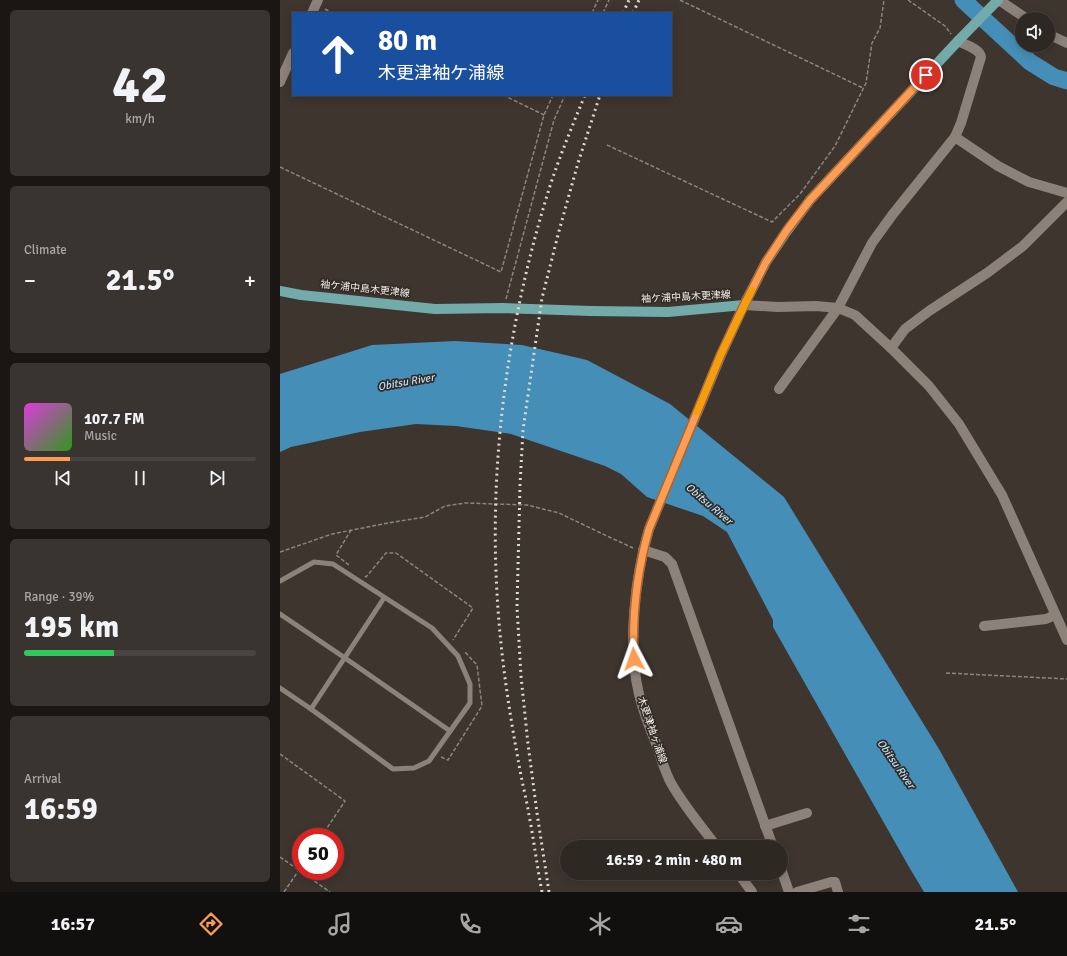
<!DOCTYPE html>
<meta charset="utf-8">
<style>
body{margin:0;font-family:Signika,"Noto Sans JP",sans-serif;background:#3a3430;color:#f1f3f6;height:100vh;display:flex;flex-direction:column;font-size:15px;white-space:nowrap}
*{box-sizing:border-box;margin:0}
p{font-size:13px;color:#a7a6a6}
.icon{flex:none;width:22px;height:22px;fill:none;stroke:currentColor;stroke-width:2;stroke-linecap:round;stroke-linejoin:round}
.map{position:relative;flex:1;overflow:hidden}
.panel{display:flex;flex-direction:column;gap:10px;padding:10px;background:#191613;width:280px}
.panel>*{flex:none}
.top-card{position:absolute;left:12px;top:12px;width:380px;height:84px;border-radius:0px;box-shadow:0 2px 10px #0003,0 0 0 1px #494441;background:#1a4fa0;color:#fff;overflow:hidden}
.controls{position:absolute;left:735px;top:12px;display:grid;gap:8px}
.controls a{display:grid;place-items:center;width:40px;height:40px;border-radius:50%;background:#2e2823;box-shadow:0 2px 10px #0003,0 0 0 1px #494441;font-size:20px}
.speed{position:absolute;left:12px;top:828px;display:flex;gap:8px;font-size:20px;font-weight:700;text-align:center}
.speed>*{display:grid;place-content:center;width:52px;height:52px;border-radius:50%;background:#2e2823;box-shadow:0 2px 10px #0003,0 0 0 1px #494441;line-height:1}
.speed .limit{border:6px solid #d22;background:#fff;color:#111}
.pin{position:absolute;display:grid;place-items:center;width:34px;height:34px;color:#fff;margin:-17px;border:2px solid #fff;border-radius:50%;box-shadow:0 1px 4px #0007}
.me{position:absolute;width:44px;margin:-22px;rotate:356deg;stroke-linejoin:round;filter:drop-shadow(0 0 3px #0008)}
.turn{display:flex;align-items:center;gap:14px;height:84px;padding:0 20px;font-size:18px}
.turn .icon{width:52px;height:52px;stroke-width:2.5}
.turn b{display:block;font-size:28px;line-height:34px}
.big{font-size:30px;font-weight:700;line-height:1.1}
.panel .widget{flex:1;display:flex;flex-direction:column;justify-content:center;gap:6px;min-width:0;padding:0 14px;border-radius:6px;background:#3a3430}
.panel .dial{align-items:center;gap:0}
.dial b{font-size:52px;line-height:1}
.song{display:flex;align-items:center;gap:12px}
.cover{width:48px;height:48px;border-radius:6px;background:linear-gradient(135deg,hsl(300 70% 55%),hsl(110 70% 35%))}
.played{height:4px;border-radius:2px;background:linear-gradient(90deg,#fc9d53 20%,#494441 20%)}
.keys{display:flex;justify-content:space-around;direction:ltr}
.heat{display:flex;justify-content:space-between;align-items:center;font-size:22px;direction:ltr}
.charge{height:6px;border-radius:3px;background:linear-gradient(90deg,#34c759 39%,#494441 0)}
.trip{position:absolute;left:280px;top:840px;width:228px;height:40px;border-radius:20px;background:#2e2823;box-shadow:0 2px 10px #0003,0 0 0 1px #494441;font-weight:700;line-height:40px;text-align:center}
.dock{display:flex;height:64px;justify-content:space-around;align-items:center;background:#12100e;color:#a7a6a6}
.dock .icon{width:28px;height:28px}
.dock .current{color:#fc9d53}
.dock b{font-size:18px;color:#f1f3f6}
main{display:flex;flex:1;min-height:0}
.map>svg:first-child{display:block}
.water{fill:#458eb7}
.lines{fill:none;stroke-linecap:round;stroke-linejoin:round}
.river{stroke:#458eb7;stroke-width:17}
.path{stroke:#8c857f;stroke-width:1.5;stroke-dasharray:4 2;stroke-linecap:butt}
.lane{stroke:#8c827a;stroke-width:5}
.street{stroke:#8c827a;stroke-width:10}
.secondary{stroke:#8c827a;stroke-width:10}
.primary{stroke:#73abaa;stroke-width:10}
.rail{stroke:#ded9d3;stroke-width:3;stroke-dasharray:2 4;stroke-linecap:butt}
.route-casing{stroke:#a46636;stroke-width:10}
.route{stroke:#fc9d53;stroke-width:7}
.slow{stroke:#f59e0b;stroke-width:7}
.labels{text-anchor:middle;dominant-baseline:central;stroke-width:3.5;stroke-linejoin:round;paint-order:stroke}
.street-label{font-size:10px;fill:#f2ede8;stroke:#332b25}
.water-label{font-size:11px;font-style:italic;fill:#b9def5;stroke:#332b25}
</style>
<main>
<section class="panel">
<div class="widget dial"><b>42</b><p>km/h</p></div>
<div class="widget"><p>Climate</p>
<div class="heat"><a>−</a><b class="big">21.5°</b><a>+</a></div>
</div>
<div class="widget">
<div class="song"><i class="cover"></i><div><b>107.7 FM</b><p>Music</p></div></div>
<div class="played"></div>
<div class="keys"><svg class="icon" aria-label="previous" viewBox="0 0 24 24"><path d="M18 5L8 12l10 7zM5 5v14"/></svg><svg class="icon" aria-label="pause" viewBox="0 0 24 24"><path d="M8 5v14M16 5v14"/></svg><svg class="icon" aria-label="next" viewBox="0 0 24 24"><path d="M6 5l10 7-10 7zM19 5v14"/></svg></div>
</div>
<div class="widget"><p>Range · 39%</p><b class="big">195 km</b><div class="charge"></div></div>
<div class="widget"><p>Arrival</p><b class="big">16:59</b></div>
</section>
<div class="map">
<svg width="787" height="892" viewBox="0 0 787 892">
<rect width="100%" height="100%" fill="#3e352f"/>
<path class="water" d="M 175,341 L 242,345 L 307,360 L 390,404 L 504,497 L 659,749 L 738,892 L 644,892 L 629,867 L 493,627 L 493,620 L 447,532 L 423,516 L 367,497 L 341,474 L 325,466 L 231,434 L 176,426 L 136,424 L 80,432 L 11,447 L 0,452 L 0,374 L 92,345 Z"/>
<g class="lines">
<path class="river" d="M 683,0 L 750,62 L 774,77 L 787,81"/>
<g class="path">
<path d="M 400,0 L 583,88"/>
<path d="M 628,0 L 665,26 L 671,34"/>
<path d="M 45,9 L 52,13"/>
<path d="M 312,13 L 318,0"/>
<path d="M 323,13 L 329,0"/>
<path d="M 223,95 L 264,115"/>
<path d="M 327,145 L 492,222 L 520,194 L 555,146 L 586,83 L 592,43 L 600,28 L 604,0"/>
<path d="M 0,167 L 221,272 L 264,115 L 273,95"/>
<path d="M 226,299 L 274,120 L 285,95"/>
<path d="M 0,552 L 52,534 L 108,523 L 145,517 L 165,506 L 185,503 L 247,505 L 279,513 L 327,536 L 353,548"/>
<path d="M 69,565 L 56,555 L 71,530"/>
<path d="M 85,576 L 86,577 L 106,553 L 116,553 L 193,608 L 173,640"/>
<path d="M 666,673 L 787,679"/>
<path d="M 0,754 L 65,801 L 41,837"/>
<path d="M 161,757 L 168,760 L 202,706 L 197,665 L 184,651"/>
<path d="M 0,857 L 50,892"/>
<path d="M 4,892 L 21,867"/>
</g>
<g class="lane">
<path d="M 0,581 L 34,562 L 53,564 L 152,628 L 178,656 L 190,684 L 190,703 L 149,761 L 134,768 L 113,769 L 31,709 L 0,688"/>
<path d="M 0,614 L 65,658 L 170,731"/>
<path d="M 31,709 L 104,598"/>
</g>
<g class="street">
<path d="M 719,0 L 747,19"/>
<path d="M 768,34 L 787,43"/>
<path d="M 675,137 L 718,166 L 749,182 L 787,193"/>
<path d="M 464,305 L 498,307 L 536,306 L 558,308 L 575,315 L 611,348 L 649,386 L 679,424 L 722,495 L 787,640"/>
<path d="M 611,348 L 625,329 L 649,311 L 707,273 L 743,246 L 787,202"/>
<path d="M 499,389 L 558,308 L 592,243 L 613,214 L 675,137 L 681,123 L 701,57 C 700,49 686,45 678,41"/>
<path d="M 363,550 L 385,557 L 392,564 L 493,847"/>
<path d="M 704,626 L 766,619 L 775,615"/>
<path d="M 485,826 L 527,813"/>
<path d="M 501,869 L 509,892"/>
<path d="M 517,892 L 551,882 L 555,882 L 558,892"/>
</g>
<g class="secondary">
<path d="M 32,13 L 38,0"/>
<path d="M 0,82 L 13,53"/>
<path d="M 437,847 C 421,826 404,806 391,783 C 385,772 381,758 377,746 C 370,729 363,712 359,694 C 347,645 355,577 369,529 L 441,355 L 464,305"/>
<path d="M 458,873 L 472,892"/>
</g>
<path class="primary" d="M 0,291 L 21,295 L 155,309 L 223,308 L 311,311 L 388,312 L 464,305 L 486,262 L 507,231 L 530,200 L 678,41 L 718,0"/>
<g class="rail">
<path d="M 343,13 L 349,0"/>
<path d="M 353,13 L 359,0"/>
<path d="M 262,892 C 257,866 254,841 249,815 C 246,797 241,778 238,759 C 228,705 220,649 217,593 C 209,455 229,315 271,183 C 281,153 293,124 305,95"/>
<path d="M 269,892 L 257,813 L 248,744 L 241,676 L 237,607 L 240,485 L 243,430 L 262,298 L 279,231 L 298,163 L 320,95"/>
</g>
</g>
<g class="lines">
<g class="route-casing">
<path id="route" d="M 354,659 C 352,615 357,571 369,529 L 441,354 L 464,305 L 486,262 L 507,230 L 530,200 L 646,75"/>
</g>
<use href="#route" class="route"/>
<path class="slow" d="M 417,412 L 441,354 L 472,290"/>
</g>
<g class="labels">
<g class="street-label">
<text transform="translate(85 289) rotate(6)">袖ケ浦中島木更津線</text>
<text transform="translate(406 297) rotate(-3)">袖ケ浦中島木更津線</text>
<text transform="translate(372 730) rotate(71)">木更津袖ヶ浦線</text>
</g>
<g class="water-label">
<text transform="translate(126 382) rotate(-10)">Obitsu River</text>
<text transform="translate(429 504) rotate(40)">Obitsu River</text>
<text transform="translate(616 764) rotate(55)">Obitsu River</text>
</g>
</g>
</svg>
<div class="controls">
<a><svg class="icon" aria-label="sound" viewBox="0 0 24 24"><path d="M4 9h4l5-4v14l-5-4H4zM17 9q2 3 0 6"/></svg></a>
</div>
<div class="speed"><div class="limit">50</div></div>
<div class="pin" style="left:646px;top:75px;background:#d93025"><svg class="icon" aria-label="arrive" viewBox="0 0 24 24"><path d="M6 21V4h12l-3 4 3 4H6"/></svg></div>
<svg class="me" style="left:354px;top:659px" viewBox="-20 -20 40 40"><path d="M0-17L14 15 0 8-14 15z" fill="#fc9d53" stroke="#fff" stroke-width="4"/></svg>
<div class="trip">16:59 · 2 min · 480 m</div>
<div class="top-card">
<div class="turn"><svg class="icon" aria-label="ahead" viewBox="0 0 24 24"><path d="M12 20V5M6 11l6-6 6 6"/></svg><div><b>80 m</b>木更津袖ケ浦線</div></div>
</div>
</div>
</main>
<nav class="dock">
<b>16:57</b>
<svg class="icon current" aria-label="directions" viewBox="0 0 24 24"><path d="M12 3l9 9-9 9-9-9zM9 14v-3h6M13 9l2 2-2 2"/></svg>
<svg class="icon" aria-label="music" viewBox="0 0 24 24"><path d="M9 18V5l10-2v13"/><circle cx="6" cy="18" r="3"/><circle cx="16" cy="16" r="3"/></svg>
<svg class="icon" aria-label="phone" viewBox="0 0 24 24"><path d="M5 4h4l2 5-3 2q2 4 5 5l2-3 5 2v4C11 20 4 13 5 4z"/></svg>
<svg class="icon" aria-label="climate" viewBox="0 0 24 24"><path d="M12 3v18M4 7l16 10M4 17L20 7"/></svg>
<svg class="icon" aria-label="car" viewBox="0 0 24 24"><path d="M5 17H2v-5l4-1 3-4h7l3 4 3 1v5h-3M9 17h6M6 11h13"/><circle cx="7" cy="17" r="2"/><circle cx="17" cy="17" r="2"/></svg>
<svg class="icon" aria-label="filters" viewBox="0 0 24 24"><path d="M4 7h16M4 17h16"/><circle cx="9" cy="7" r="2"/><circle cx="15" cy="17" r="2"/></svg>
<b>21.5°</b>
</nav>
